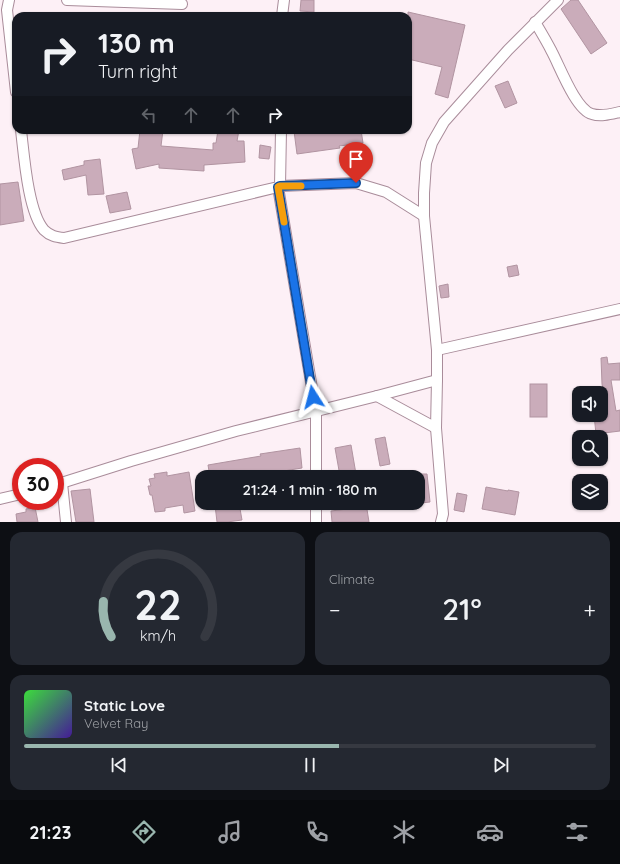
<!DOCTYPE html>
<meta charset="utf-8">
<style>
body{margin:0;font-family:Quicksand,sans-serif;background:#242831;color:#f1f3f6;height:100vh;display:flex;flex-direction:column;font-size:15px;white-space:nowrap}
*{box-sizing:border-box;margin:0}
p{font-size:13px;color:#9ea1a6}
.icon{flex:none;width:22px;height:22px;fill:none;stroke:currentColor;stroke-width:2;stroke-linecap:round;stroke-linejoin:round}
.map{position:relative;height:522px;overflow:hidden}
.panel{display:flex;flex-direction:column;gap:10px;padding:10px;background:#0d0f14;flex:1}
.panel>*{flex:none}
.guide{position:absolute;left:12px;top:12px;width:400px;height:122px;border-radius:12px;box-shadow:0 1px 3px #0004;background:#171b24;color:#f1f3f6;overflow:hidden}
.controls{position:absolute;left:572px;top:386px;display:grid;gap:8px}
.controls a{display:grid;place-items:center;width:36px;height:36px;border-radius:8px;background:#171b24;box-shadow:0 1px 3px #0004;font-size:20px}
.speed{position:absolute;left:12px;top:458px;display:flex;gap:8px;font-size:20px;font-weight:700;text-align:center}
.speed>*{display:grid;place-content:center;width:52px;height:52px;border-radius:50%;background:#171b24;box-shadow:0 1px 3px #0004;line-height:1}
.speed .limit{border:6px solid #d22;background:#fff;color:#111}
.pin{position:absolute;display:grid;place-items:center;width:34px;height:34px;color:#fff;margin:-41px -17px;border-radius:50% 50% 50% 0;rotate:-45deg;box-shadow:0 0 4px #0007}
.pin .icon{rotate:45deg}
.me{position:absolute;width:44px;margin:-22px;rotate:351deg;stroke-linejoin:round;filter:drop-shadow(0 0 3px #0008)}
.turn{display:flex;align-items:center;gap:14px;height:84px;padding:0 20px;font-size:18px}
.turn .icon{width:52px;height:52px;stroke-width:2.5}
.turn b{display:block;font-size:28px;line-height:34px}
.lanes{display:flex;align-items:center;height:38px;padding:0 20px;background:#0003;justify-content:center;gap:20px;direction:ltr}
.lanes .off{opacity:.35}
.big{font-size:30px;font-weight:600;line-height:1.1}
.panel .tile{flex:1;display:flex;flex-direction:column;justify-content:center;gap:6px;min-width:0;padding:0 14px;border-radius:12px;background:#242831}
.panel .dial{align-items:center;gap:0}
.dial svg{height:104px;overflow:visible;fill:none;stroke:#363941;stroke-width:7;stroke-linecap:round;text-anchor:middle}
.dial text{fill:#f1f3f6;stroke:none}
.song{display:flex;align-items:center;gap:12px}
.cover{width:48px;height:48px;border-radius:6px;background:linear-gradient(135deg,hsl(120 70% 55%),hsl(260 70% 35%))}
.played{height:4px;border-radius:2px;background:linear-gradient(90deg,#99b6ae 55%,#363941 55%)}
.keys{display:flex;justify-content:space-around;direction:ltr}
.heat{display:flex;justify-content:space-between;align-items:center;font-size:22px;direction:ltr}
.panel .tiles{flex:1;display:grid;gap:10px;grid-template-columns:1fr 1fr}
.tile:last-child{grid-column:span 2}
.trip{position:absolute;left:195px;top:470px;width:230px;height:40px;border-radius:12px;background:#171b24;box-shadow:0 1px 3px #0004;font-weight:600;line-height:40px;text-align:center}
.dock{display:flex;height:64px;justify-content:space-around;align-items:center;background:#090b0e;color:#9ea1a6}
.dock .icon{width:28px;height:28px}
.dock .current{color:#99b6ae}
.dock b{font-size:18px;color:#f1f3f6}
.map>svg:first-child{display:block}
.building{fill:#caacba;stroke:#b194a1}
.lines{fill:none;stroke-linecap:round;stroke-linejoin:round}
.street-casing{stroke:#a98c9a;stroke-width:12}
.street{stroke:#fff;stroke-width:10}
.route-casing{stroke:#114b97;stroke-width:10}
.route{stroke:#1a73e8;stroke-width:7}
.slow{stroke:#f59e0b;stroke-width:7}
</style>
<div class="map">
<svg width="620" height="522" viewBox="0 0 620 522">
<rect width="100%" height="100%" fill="#fdf0f6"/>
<g class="building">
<path d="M 301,0 L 314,0 L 314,12 L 300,11 Z"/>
<path d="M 571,0 L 578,0 L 607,43 L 591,54 L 561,9 Z"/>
<path d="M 408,12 L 465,25 L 448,98 L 435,94 L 442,67 L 408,59 Z"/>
<path d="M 508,81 L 517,103 L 505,108 L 495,86 Z"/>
<path d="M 140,130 L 163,130 L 161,146 L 213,150 L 213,143 L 216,143 L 218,130 L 239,130 L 237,141 L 244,141 L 245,162 L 204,165 L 204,171 L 159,168 L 159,164 L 136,169 L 132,149 L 138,148 Z"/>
<path d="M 302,130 L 361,130 L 363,143 L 339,146 L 340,148 L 297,154 L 294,131 Z"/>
<path d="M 260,145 L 271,147 L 269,159 L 259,158 Z"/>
<path d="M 100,159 L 104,194 L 88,195 L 86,175 L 64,180 L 62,170 L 84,165 L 84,161 Z"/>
<path d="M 18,182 L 24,221 L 0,225 L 0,184 Z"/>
<path d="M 127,192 L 131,209 L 110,213 L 106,196 Z"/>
<path d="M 517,265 L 519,275 L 509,277 L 507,267 Z"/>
<path d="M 448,284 L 449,297 L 441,298 L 439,286 Z"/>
<path d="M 607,357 L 608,364 L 620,363 L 620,380 L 611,380 L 616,411 L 620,410 L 620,431 L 596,434 L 594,415 L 601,415 L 601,413 L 607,412 L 602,384 L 601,358 Z"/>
<rect x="530" y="384" width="17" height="33"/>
<path d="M 385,437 L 390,464 L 380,466 L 375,439 Z"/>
<path d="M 351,445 L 356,474 L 340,476 L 335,448 Z"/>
<path d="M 300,448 L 302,468 L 259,475 L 259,477 L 210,477 L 208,465 L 261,456 L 260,454 Z"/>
<path d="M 167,472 L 167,476 L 189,472 L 195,511 L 184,513 L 183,505 L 165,508 L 165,511 L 155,512 L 152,495 L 150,495 L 148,486 L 151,486 L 149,479 L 155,478 L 154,474 Z"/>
<path d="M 418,474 L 427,474 L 430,502 L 421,503 Z"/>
<path d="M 486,487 L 508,491 L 508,490 L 519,492 L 515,515 L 482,509 Z"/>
<path d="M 90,489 L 94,522 L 76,522 L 71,491 Z"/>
<path d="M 457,493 L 467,495 L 464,512 L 454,510 Z"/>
<path d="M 233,503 L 239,503 L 242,520 L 227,522 L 217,522 L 215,505 Z"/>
<path d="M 346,503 L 366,503 L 369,522 L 332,522 L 331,511 L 347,509 Z"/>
<path d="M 35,507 L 38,522 L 17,522 L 16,514 L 26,512 L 26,509 Z"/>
</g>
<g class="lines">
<g class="street-casing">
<g id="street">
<path d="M 9,0 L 7,10 L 16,92"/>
<path d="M 67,0 L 182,4"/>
<path d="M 282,16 L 284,0"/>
<path d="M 535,22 C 541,32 547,42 552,52 C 560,67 576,110 592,114 C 601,117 611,114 620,112"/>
<path d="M 21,130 C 24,155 28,212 44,230 C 50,236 56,237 64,238 L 278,187"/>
<path d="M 281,130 L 280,186 L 278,187 L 316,412 L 316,477"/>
<path d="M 280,186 L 356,183 L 386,192 L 424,216"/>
<path d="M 437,350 L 620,309"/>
<path d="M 377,396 L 436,428"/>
<path d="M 62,483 L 66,522"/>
<path d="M 55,485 L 131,461 L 236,431 L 377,396 L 437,380"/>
<path d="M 0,499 L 21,494"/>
<path d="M 316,522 L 316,503"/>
<path d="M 441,522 L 443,514 L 436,428 L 437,380 L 437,350 L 424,216 L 424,193 L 426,163 L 432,143 L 444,122 L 508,50 L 558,0"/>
</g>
</g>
<use href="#street" class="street"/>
</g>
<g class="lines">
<g class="route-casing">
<path id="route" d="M 313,397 L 278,187 L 280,186 L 356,183"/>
</g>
<use href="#route" class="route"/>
<path class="slow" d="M 284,222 L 278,187 L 280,186 L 301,186"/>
</g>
</svg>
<div class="controls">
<a><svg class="icon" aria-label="sound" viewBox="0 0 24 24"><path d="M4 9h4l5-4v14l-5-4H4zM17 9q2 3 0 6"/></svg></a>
<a><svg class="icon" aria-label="search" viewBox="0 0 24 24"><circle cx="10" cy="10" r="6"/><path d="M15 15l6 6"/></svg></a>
<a><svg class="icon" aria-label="layers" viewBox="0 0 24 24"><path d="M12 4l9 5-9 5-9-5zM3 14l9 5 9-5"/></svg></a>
</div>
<div class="speed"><div class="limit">30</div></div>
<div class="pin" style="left:356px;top:183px;background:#d93025"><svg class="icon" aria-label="arrive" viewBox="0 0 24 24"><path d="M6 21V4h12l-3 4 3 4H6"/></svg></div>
<svg class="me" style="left:313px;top:397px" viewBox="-20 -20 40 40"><path d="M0-17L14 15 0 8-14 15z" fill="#1a73e8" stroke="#fff" stroke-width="4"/></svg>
<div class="trip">21:24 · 1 min · 180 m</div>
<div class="guide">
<div class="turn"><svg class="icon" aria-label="right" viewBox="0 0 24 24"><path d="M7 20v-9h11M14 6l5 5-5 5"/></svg><div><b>130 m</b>Turn right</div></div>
<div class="lanes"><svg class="icon off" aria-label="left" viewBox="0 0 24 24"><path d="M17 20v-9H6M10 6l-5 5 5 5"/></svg><svg class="icon off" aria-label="ahead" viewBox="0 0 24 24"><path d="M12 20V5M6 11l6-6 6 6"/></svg><svg class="icon off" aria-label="ahead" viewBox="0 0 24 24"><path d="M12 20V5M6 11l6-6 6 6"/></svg><svg class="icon" aria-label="right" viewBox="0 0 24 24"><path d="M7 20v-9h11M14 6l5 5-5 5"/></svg></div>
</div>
</div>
<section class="panel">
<div class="tiles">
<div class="tile dial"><svg viewBox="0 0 100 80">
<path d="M14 69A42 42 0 1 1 86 69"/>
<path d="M14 69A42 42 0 0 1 8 42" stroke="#99b6ae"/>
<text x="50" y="56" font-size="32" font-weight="700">22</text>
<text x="50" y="72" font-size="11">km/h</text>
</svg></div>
<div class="tile"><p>Climate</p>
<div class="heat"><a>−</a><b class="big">21°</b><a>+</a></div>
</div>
<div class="tile">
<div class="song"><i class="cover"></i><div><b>Static Love</b><p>Velvet Ray</p></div></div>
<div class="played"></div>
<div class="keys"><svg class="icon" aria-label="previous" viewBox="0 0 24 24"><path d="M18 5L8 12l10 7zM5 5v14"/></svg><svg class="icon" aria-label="pause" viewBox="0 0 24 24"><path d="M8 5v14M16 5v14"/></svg><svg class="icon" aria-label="next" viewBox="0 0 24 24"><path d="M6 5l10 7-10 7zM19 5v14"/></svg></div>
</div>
</div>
</section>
<nav class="dock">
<b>21:23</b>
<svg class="icon current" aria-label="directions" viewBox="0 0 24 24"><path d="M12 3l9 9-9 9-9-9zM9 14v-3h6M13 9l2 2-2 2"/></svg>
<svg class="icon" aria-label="music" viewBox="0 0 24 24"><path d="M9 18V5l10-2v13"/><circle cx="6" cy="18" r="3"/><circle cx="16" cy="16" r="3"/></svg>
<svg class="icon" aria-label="phone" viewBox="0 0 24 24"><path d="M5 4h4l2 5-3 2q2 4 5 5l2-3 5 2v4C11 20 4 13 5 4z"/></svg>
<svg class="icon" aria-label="climate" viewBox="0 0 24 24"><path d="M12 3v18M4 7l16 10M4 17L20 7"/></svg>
<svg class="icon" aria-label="car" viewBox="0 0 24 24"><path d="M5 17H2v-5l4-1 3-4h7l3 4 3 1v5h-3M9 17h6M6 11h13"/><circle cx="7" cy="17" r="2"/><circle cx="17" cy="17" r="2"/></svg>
<svg class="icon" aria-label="filters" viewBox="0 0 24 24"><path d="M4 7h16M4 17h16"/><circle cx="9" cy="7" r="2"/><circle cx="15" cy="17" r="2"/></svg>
</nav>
